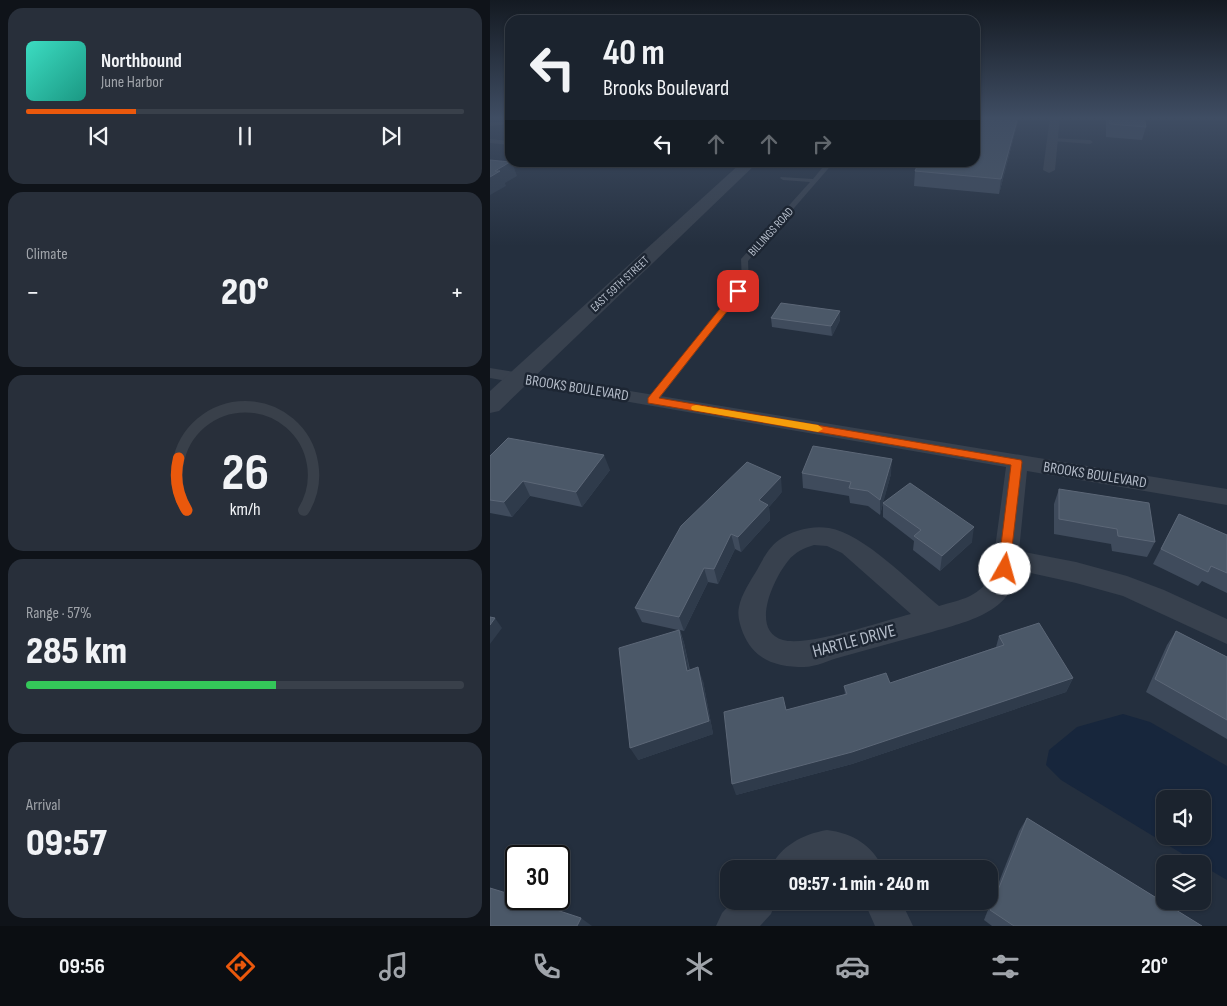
<!DOCTYPE html>
<meta charset="utf-8">
<style>
body{margin:0;font-family:"Sofia Sans Condensed",sans-serif;background:#282f3a;color:#f1f3f6;height:100vh;display:flex;flex-direction:column;font-size:19px;white-space:nowrap}
*{box-sizing:border-box;margin:0}
p{font-size:16px;color:#a0a4aa}
.icon{flex:none;width:28px;height:28px;fill:none;stroke:currentColor;stroke-width:2;stroke-linecap:round;stroke-linejoin:round}
.map{position:relative;flex:1;overflow:hidden}
.drawer{display:flex;flex-direction:column;gap:8px;padding:8px;background:#0f1319;width:490px}
.drawer>*{flex:none}
.guide{position:absolute;left:15px;top:15px;width:475px;height:152px;border-radius:15px;box-shadow:0 1px 4px #0004,0 0 0 1px #39404a;background:#1b232e;color:#f1f3f6;overflow:hidden}
.buttons{position:absolute;left:666px;top:790px;display:grid;gap:10px}
.buttons a{display:grid;place-items:center;width:55px;height:55px;border-radius:10px;background:#1b232e;box-shadow:0 1px 4px #0004,0 0 0 1px #39404a;font-size:25px}
.speed{position:absolute;left:15px;top:845px;display:flex;gap:10px;font-size:25px;font-weight:700;text-align:center}
.speed>*{display:grid;place-content:center;width:65px;height:65px;border-radius:50%;background:#1b232e;box-shadow:0 1px 4px #0004,0 0 0 1px #39404a;line-height:1}
.speed .limit{border:2px solid #111;border-radius:8px;background:#fff;color:#111}
.pin{position:absolute;display:grid;place-items:center;width:42px;height:42px;color:#fff;margin:-21px;border-radius:10px;box-shadow:0 2px 8px #0006}
.me{position:absolute;width:55px;margin:-28px;rotate:7deg;stroke-linejoin:round;filter:drop-shadow(0 0 4px #0008)}
.turn{display:flex;align-items:center;gap:18px;height:105px;padding:0 15px;font-size:22px}
.turn .icon{width:65px;height:65px;stroke-width:2.5}
.turn b{display:block;font-size:35px;line-height:42px}
.lanes{display:flex;align-items:center;height:48px;padding:0 15px;background:#0003;justify-content:center;gap:25px;direction:ltr}
.lanes .off{opacity:.35}
.big{font-size:38px;font-weight:800;line-height:1.1}
.drawer .card{flex:1;display:flex;flex-direction:column;justify-content:center;gap:8px;min-width:0;padding:0 18px;border-radius:15px;background:#282f3a}
.drawer .dial{align-items:center;gap:0}
.dial svg{height:130px;overflow:visible;fill:none;stroke:#39404a;stroke-width:7;stroke-linecap:round;text-anchor:middle}
.dial text{fill:#f1f3f6;stroke:none}
.song{display:flex;align-items:center;gap:15px}
.cover{width:60px;height:60px;border-radius:8px;background:linear-gradient(135deg,hsl(170 70% 55%),hsl(170 70% 35%))}
.played{height:5px;border-radius:2px;background:linear-gradient(90deg,#ea580c 25%,#39404a 25%)}
.keys{display:flex;justify-content:space-around;direction:ltr}
.heat{display:flex;justify-content:space-between;align-items:center;font-size:28px;direction:ltr}
.charge{height:8px;border-radius:4px;background:linear-gradient(90deg,#34c759 57%,#39404a 0)}
.trip{position:absolute;left:230px;top:860px;width:278px;height:50px;border-radius:15px;background:#1b232e;box-shadow:0 1px 4px #0004,0 0 0 1px #39404a;font-weight:800;line-height:50px;text-align:center}
.menu{display:flex;height:80px;justify-content:space-around;align-items:center;background:#0b0e12;color:#a0a4aa}
.menu .icon{width:35px;height:35px}
.menu .active{color:#ea580c}
.menu b{font-size:22px;color:#f1f3f6}
main{display:flex;flex:1;min-height:0}
.map>svg:first-child{display:block}
.water{fill:#17263c;fill-rule:evenodd}
.lines{fill:none;stroke-linecap:round;stroke-linejoin:round}
.service{fill:#38414e;fill-rule:evenodd}
.minor{fill:#38414e;fill-rule:evenodd}
.tertiary{fill:#38414e;fill-rule:evenodd}
.wall{fill:#3f4b5c}
.shaded-wall{fill:#2f3b4b}
.building{fill:#4b5868;stroke:#5c6777}
.route{fill:#ea580c;stroke:#983908}
.slow{fill:#f59e0b}
.labels{text-anchor:middle;dominant-baseline:central;stroke-width:5;stroke-linejoin:round;paint-order:stroke}
.far-street-label{font-size:12px;fill:#b4bcc9;stroke:#1d2633}
.street-label{font-size:15px;fill:#b4bcc9;stroke:#1d2633}
.near-street-label{font-size:18px;fill:#b4bcc9;stroke:#1d2633}
</style>
<main>
<section class="drawer">
<div class="card">
<div class="song"><i class="cover"></i><div><b>Northbound</b><p>June Harbor</p></div></div>
<div class="played"></div>
<div class="keys"><svg class="icon" aria-label="previous" viewBox="0 0 24 24"><path d="M18 5L8 12l10 7zM5 5v14"/></svg><svg class="icon" aria-label="pause" viewBox="0 0 24 24"><path d="M8 5v14M16 5v14"/></svg><svg class="icon" aria-label="next" viewBox="0 0 24 24"><path d="M6 5l10 7-10 7zM19 5v14"/></svg></div>
</div>
<div class="card"><p>Climate</p>
<div class="heat"><a>−</a><b class="big">20°</b><a>+</a></div>
</div>
<div class="card dial"><svg viewBox="0 0 100 80">
<path d="M14 69A42 42 0 1 1 86 69"/>
<path d="M14 69A42 42 0 0 1 9 37" stroke="#ea580c"/>
<text x="50" y="56" font-size="32" font-weight="700">26</text>
<text x="50" y="72" font-size="11">km/h</text>
</svg></div>
<div class="card"><p>Range · 57%</p><b class="big">285 km</b><div class="charge"></div></div>
<div class="card"><p>Arrival</p><b class="big">09:57</b></div>
</section>
<div class="map">
<svg width="737" height="926" viewBox="0 0 737 926">
<rect width="100%" height="100%" fill="#242f3e"/>
<path class="water" d="M 633,714 L 660,722 L 737,766 L 737,880 L 713,866 L 712,864 L 709,864 L 571,780 L 556,765 L 559,750 L 587,727 ZM 675,799 L 712,799 L 712,836 L 675,836 Z"/>
<g class="lines">
<g class="service">
<path d="M 0,122 L 20,122 L 20,124 L 0,126 Z"/>
<path d="M 561,138 L 600,140 L 603,142 L 600,144 L 563,141 Z"/>
<path d="M 0,139 L 20,141 L 20,145 L 0,143 Z"/>
<path d="M 227,162 L 251,162 L 261,165 L 258,167 Z"/>
<path d="M 337,162 L 344,162 L 258,261 L 259,284 L 166,403 L 158,403 L 157,401 L 158,399 L 252,282 L 251,259 L 320,182 L 293,180 L 290,178 L 291,177 L 323,179 Z"/>
</g>
<g class="minor">
<path d="M 560,117 L 570,117 L 565,170 L 559,173 L 553,170 Z"/>
<path d="M 0,368 L 737,489 L 737,505 L 537,471 L 529,551 L 586,562 L 637,576 L 674,590 L 737,619 L 737,644 L 633,596 L 586,583 L 527,570 C 523,612 476,622 442,632 C 411,640 381,649 351,657 C 339,660 326,667 314,667 C 286,667 264,660 253,633 C 250,625 247,616 249,607 C 251,595 261,580 267,570 C 273,559 279,547 289,540 C 302,530 323,525 339,528 C 373,533 422,584 449,606 C 473,599 485,598 501,578 L 516,467 L 0,378 ZM 324,545 L 337,546 L 352,553 L 421,614 C 393,621 318,647 293,640 C 259,630 284,578 298,561 C 305,552 314,548 324,545 Z"/>
<path d="M 337,830 C 362,833 383,845 393,869 L 350,869 L 346,866 L 337,865 L 325,869 L 280,869 C 290,846 313,834 337,830 Z"/>
<path d="M 243,901 L 286,901 L 281,914 L 270,926 L 226,926 L 232,913 Z"/>
<path d="M 374,901 L 411,901 L 423,926 L 385,926 Z"/>
</g>
<path class="tertiary" d="M 252,162 L 268,162 L 9,411 L 0,413 L 0,391 Z"/>
</g>
<g class="wall">
<path d="M 529,117 L 509,194 L 424,186 L 425,171 Z"/>
<path d="M 616,117 L 619,117 L 656,127 L 652,140 L 616,137 Z"/>
<path d="M 281,318 L 350,320 L 342,336 L 282,327 Z"/>
<path d="M 0,456 L 120,470 L 92,507 L 40,496 L 22,517 L 0,513 Z"/>
<path d="M 312,473 L 401,474 L 393,502 L 482,542 L 450,571 L 423,550 L 424,541 L 393,517 L 393,503 L 390,515 L 378,506 L 360,503 L 359,496 L 313,488 Z"/>
<path d="M 569,489 L 665,542 L 657,557 L 622,551 L 621,544 L 564,534 L 564,504 Z"/>
<path d="M 292,492 L 279,507 L 280,520 L 251,552 L 245,549 L 228,584 L 218,582 L 194,631 L 190,630 L 194,643 L 200,670 L 213,681 L 223,734 L 148,760 L 188,630 L 152,622 L 145,608 Z"/>
<path d="M 689,514 L 737,535 L 737,593 L 712,581 L 708,586 L 663,564 Z"/>
<path d="M 686,631 L 737,657 L 737,739 L 656,692 L 677,645 Z"/>
<path d="M 509,636 L 583,678 L 576,692 L 362,764 L 246,795 L 296,710 L 355,695 L 354,686 L 400,683 L 506,647 Z"/>
<path d="M 537,818 L 712,926 L 502,926 L 494,920 L 529,831 Z"/>
</g>
<g class="shaded-wall">
<path d="M 528,117 L 529,117 L 509,194 L 511,179 Z"/>
<path d="M 20,162 L 22,162 L 27,176 L 15,183 L 16,186 L 0,195 L 0,177 L 5,171 Z"/>
<path d="M 350,311 L 350,320 L 342,336 L 341,326 Z"/>
<path d="M 114,455 L 120,470 L 92,507 L 86,492 Z"/>
<path d="M 402,459 L 401,474 L 390,515 L 390,500 Z"/>
<path d="M 291,477 L 292,492 L 279,507 L 280,520 L 251,552 L 248,537 L 269,500 Z"/>
<path d="M 33,481 L 40,496 L 22,517 L 14,502 Z"/>
<path d="M 484,527 L 482,542 L 450,571 L 452,556 Z"/>
<path d="M 241,534 L 245,549 L 228,584 L 224,569 Z"/>
<path d="M 214,568 L 218,582 L 194,631 L 189,617 Z"/>
<path d="M 5,618 L 12,628 L 0,644 L 0,625 Z"/>
<path d="M 189,630 L 194,643 L 202,684 L 197,671 Z"/>
<path d="M 208,667 L 213,681 L 223,734 L 148,760 L 140,748 Z"/>
<path d="M 583,678 L 576,692 L 362,764 L 246,795 L 242,784 Z"/>
<path d="M 91,918 L 102,926 L 87,926 Z"/>
</g>
<g class="building">
<path d="M 485,117 L 528,117 L 511,179 L 425,171 L 429,162 L 485,162 Z"/>
<path d="M 619,117 L 654,117 L 656,127 L 620,124 Z"/>
<path d="M 0,160 L 20,162 L 5,171 L 10,171 L 0,177 Z"/>
<path d="M 291,303 L 350,311 L 341,326 L 281,318 Z"/>
<path d="M 18,438 L 114,455 L 86,492 L 33,481 L 14,502 L 0,500 L 0,456 Z"/>
<path d="M 323,446 L 402,459 L 390,500 L 378,491 L 359,488 L 361,482 L 312,473 Z"/>
<path d="M 257,462 L 291,477 L 269,500 L 278,505 L 248,537 L 241,534 L 224,569 L 214,568 L 189,617 L 145,608 L 191,526 Z"/>
<path d="M 420,483 L 484,527 L 452,556 L 424,536 L 431,530 L 393,503 Z"/>
<path d="M 569,489 L 659,503 L 665,542 L 628,536 L 627,529 L 569,519 Z"/>
<path d="M 689,514 L 737,535 L 737,573 L 721,566 L 718,572 L 671,549 Z"/>
<path d="M 0,617 L 5,618 L 0,625 Z"/>
<path d="M 549,623 L 583,678 L 362,752 L 242,784 L 234,712 L 293,697 L 296,710 L 357,694 L 354,686 L 396,673 L 400,683 L 514,645 L 509,636 Z"/>
<path d="M 189,630 L 197,671 L 208,667 L 219,721 L 140,748 L 129,648 Z"/>
<path d="M 686,631 L 737,657 L 737,720 L 665,679 Z"/>
<path d="M 537,818 L 712,926 L 524,926 L 500,910 Z"/>
<path d="M 0,888 L 26,896 L 26,899 L 33,899 L 91,918 L 87,926 L 0,926 Z"/>
</g>
<linearGradient id="sky" x2="0" y2="1"><stop stop-color="#141a22"/><stop offset="0.48" stop-color="#3f4d63"/><stop offset="1" stop-color="#3f4d63" stop-opacity="0"/></linearGradient>
<rect width="737" height="246" fill="url(#sky)"/>
<path class="route" d="M 246,289 L 253,291 L 169,398 L 531,460 L 532,462 L 519,573 L 515,575 L 510,573 L 508,569 L 521,465 L 158,403 L 158,398 Z"/>
<path class="slow" d="M 206,405 L 328,425 L 333,429 L 328,432 L 202,410 L 201,408 L 202,406 Z"/>
<g class="labels">
<g class="far-street-label">
<text transform="translate(281 232) rotate(-48)">BILLINGS ROAD</text>
<text transform="translate(130 284) rotate(-43)">EAST 59TH STREET</text>
</g>
<g class="street-label">
<text transform="translate(87 388) rotate(9)">BROOKS BOULEVARD</text>
<text transform="translate(605 475) rotate(9)">BROOKS BOULEVARD</text>
</g>
<g class="near-street-label">
<text transform="translate(364 641) rotate(-15)">HARTLE DRIVE</text>
</g>
</g>
</svg>
<div class="buttons">
<a><svg class="icon" aria-label="sound" viewBox="0 0 24 24"><path d="M4 9h4l5-4v14l-5-4H4zM17 9q2 3 0 6"/></svg></a>
<a><svg class="icon" aria-label="layers" viewBox="0 0 24 24"><path d="M12 4l9 5-9 5-9-5zM3 14l9 5 9-5"/></svg></a>
</div>
<div class="speed"><div class="limit">30</div></div>
<div class="pin" style="left:248px;top:291px;background:#d93025"><svg class="icon" aria-label="arrive" viewBox="0 0 24 24"><path d="M6 21V4h12l-3 4 3 4H6"/></svg></div>
<svg class="me" style="left:515px;top:569px" viewBox="-20 -20 40 40"><circle r="19" fill="#fff"/><path d="M0-13L10 11 0 6-10 11z" fill="#ea580c"/></svg>
<div class="trip">09:57 · 1 min · 240 m</div>
<div class="guide">
<div class="turn"><svg class="icon" aria-label="left" viewBox="0 0 24 24"><path d="M17 20v-9H6M10 6l-5 5 5 5"/></svg><div><b>40 m</b>Brooks Boulevard</div></div>
<div class="lanes"><svg class="icon" aria-label="left" viewBox="0 0 24 24"><path d="M17 20v-9H6M10 6l-5 5 5 5"/></svg><svg class="icon off" aria-label="ahead" viewBox="0 0 24 24"><path d="M12 20V5M6 11l6-6 6 6"/></svg><svg class="icon off" aria-label="ahead" viewBox="0 0 24 24"><path d="M12 20V5M6 11l6-6 6 6"/></svg><svg class="icon off" aria-label="right" viewBox="0 0 24 24"><path d="M7 20v-9h11M14 6l5 5-5 5"/></svg></div>
</div>
</div>
</main>
<nav class="menu">
<b>09:56</b>
<svg class="icon active" aria-label="directions" viewBox="0 0 24 24"><path d="M12 3l9 9-9 9-9-9zM9 14v-3h6M13 9l2 2-2 2"/></svg>
<svg class="icon" aria-label="music" viewBox="0 0 24 24"><path d="M9 18V5l10-2v13"/><circle cx="6" cy="18" r="3"/><circle cx="16" cy="16" r="3"/></svg>
<svg class="icon" aria-label="phone" viewBox="0 0 24 24"><path d="M5 4h4l2 5-3 2q2 4 5 5l2-3 5 2v4C11 20 4 13 5 4z"/></svg>
<svg class="icon" aria-label="climate" viewBox="0 0 24 24"><path d="M12 3v18M4 7l16 10M4 17L20 7"/></svg>
<svg class="icon" aria-label="car" viewBox="0 0 24 24"><path d="M5 17H2v-5l4-1 3-4h7l3 4 3 1v5h-3M9 17h6M6 11h13"/><circle cx="7" cy="17" r="2"/><circle cx="17" cy="17" r="2"/></svg>
<svg class="icon" aria-label="filters" viewBox="0 0 24 24"><path d="M4 7h16M4 17h16"/><circle cx="9" cy="7" r="2"/><circle cx="15" cy="17" r="2"/></svg>
<b>20°</b>
</nav>
